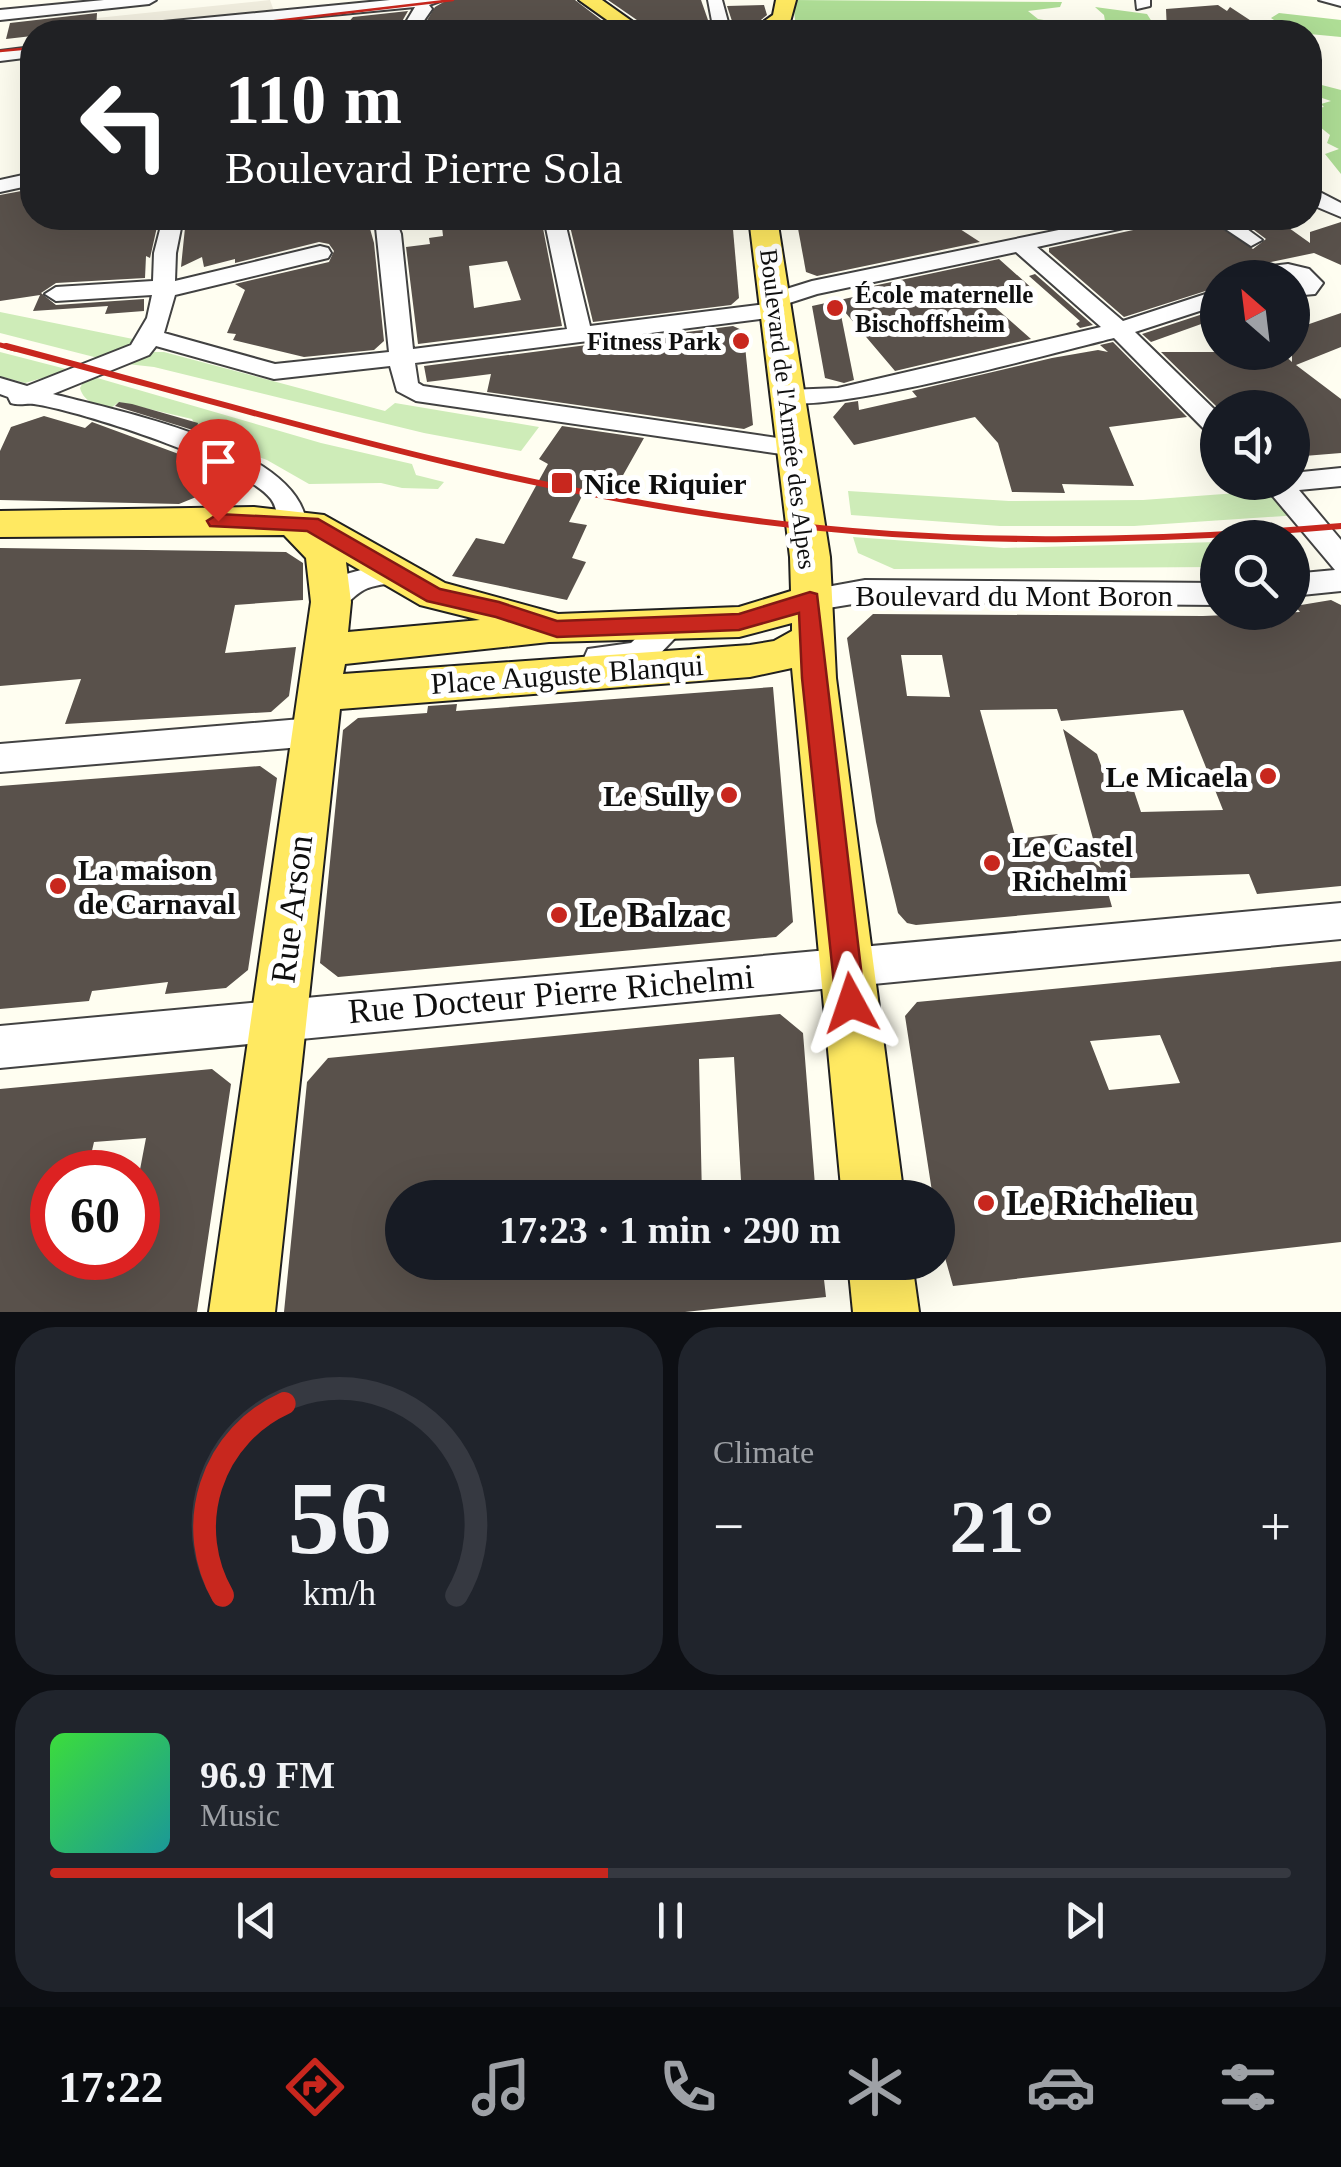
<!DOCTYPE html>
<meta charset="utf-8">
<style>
body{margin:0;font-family:"Times New Roman",serif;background:#20242c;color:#f1f3f6;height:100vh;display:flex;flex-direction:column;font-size:38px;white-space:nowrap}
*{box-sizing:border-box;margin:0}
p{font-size:32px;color:#9ea1a6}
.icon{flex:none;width:55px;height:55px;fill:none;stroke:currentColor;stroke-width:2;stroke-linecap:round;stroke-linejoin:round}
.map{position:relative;height:1312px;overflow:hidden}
.side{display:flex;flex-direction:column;gap:15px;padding:15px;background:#0d0f14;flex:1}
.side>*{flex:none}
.guide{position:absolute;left:20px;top:20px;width:1302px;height:210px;border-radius:40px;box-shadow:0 10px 40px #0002;background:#202124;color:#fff;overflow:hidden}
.needle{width:65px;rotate:332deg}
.fabs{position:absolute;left:1200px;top:260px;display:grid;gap:20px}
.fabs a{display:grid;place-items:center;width:110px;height:110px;border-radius:50%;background:#171b24;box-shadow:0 10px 40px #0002;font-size:50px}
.speed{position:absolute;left:30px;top:1150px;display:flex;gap:20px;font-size:50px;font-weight:700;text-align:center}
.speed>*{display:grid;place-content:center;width:130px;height:130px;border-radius:50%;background:#171b24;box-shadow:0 10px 40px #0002;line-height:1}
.speed .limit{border:15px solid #d22;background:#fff;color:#111}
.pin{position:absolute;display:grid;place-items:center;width:85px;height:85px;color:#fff;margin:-102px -42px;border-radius:50% 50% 50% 0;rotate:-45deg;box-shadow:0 0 10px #0007}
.pin .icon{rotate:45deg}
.me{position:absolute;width:110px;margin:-55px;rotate:355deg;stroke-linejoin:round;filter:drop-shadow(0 0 8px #0008)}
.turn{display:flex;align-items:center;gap:35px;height:210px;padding:0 40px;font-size:45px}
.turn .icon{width:130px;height:130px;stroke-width:2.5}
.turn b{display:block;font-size:70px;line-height:85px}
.big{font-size:75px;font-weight:700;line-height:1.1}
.side .tile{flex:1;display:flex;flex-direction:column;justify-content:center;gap:15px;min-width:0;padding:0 35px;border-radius:40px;background:#20242c}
.side .dial{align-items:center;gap:0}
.dial svg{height:260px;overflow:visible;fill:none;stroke:#363941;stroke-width:7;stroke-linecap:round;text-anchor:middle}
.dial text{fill:#f1f3f6;stroke:none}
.song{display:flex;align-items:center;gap:30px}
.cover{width:120px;height:120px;border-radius:15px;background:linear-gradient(135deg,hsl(120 70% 55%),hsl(180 70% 35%))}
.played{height:10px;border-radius:5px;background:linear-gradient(90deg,#c8271e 45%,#363941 45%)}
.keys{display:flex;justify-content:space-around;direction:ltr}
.heat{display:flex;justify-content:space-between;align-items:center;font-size:55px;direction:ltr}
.side .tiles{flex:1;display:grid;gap:15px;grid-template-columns:1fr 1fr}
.tile:last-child{grid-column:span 2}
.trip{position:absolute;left:385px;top:1180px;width:570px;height:100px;border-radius:50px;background:#171b24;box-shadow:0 10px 40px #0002;font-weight:700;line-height:100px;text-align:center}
.dock{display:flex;height:160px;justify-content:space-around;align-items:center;background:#090b0e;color:#9ea1a6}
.dock .icon{width:70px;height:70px}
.dock .selected{color:#c8271e}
.dock b{font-size:45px;color:#f1f3f6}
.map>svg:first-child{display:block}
.green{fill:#ceecb8}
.forest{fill:#afde96}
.plaza{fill:#f1eedf}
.building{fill:#59514b;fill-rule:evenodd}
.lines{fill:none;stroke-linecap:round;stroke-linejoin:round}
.minor-casing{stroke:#424242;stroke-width:4}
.major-casing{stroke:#202020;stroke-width:4}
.minor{fill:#fff;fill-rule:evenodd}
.major{fill:#ffe961;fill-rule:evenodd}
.tram{stroke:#c8271e;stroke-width:2.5}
.rail-far1{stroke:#c8271e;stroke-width:5}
.rail{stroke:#c8271e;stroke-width:6}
.route{fill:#c8271e;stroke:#821914;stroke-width:2.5}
.poi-dot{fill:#c8271e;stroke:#fff;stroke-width:4}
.labels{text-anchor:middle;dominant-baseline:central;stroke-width:10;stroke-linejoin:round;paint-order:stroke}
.far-poi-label{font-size:25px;font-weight:bold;fill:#0f0f0f;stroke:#fff;text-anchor:start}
.far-street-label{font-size:25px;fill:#0f0f0f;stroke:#fff}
.poi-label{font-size:30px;font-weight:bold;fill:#0f0f0f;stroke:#fff;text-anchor:start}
.street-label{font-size:30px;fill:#0f0f0f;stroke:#fff}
.near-street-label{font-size:35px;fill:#0f0f0f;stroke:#fff}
.near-poi-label{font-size:35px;font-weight:bold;fill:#0f0f0f;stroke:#fff;text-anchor:start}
</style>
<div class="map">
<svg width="1341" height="1312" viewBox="0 0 1341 1312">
<rect width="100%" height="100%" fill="#fffef1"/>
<g class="green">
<path d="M 0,312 L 133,339 L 128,348 L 102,359 L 0,333 Z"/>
<path d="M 0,352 L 70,370 L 25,383 L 0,376 Z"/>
<path d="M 147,352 L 164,352 L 385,411 L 395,403 L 539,427 L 521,451 L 424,433 L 154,367 L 118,363 Z"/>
<path d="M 87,375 L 321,443 L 412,464 L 416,475 L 444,482 L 438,489 L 402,488 L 381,483 L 309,484 L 267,460 L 203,437 L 192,419 L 119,402 L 111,408 C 98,405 84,403 80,388 Z"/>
<path d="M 848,491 L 1009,501 L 1143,500 L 1264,491 L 1299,515 L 1134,526 L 1000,526 L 851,515 Z"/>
<path d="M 853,537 L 1004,548 L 1217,542 L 1217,567 L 894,569 L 858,553 Z"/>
</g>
<g class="forest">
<path d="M 793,0 L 1062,2 L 1060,7 L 1028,11 L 1038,19 L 1096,29 L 1105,21 L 1104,15 L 1095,7 L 1147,14 L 1154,25 L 1169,27 L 1171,32 L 818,32 L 811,30 L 823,25 L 795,20 Z"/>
<path d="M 1279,13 L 1341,20 L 1341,37 L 1247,28 L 1277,22 L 1271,18 Z"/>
<path d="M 1310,82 L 1341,90 L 1341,174 L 1325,154 L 1339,149 L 1327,143 L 1330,135 L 1310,119 L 1310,109 L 1324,107 L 1321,104 L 1331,101 L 1310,94 Z"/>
</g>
<path class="plaza" d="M 270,0 L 274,11 L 96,30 L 97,18 Z"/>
<g class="building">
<path d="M 447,0 L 575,0 L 617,32 L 420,32 L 435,7 Z"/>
<path d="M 608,0 L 701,0 L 708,20 L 697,30 L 687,32 L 647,27 Z"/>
<path d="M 764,5 L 767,15 L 746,32 L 722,32 L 732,21 L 727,6 Z"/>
<path d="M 1218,5 L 1227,11 L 1230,7 L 1268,32 L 1167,32 L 1166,9 Z"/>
<path d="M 408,11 L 396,32 L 340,32 L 353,17 Z"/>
<path d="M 97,13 L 96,30 L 32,32 L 32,36 L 6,39 L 10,23 Z"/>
<path d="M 32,189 L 32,218 L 159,218 L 150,258 L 146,256 L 145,278 L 56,283 L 41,293 L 56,305 L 144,299 L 144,311 L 105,314 L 108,306 L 33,311 L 40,295 L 0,301 L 0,195 Z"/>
<path d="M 186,218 L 367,218 L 374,243 L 384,341 L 374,350 L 304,357 L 233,340 L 236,334 L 227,333 L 245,290 L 235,284 L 329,262 L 334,251 L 329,244 L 319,242 L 235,263 L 235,259 L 204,267 L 202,257 L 181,267 Z"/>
<path d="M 441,218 L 541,218 L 562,326 L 418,344 L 406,247 L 430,244 L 429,238 L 443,236 ZM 507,261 L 521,300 L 474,308 L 469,266 Z"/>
<path d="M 568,218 L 732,218 L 739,298 L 731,305 L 593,322 Z"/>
<path d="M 807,218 L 943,218 L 980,242 L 817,276 L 806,272 L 797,223 Z"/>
<path d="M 1158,218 L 1206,218 L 1253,249 L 1266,239 L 1238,218 L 1275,218 L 1310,243 L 1310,232 L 1341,222 L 1341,265 L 1314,253 L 1271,262 L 1263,270 L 1242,278 L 1218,278 L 1218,287 L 1124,317 L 1049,252 L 1049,248 L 1152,226 Z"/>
<path d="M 999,259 L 1035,291 L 989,302 L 1031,339 L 895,371 L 839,305 L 854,380 L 844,383 L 825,378 L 812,306 L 867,294 L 854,290 Z"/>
<path d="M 1035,274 L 1093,325 L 1080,328 L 1076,324 L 1080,321 L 1029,276 Z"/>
<path d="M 1218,309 L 1218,318 L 1151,342 L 1142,334 Z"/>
<path d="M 1341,313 L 1341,347 L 1296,365 L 1341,399 L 1341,453 L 1292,457 L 1292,408 L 1218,408 L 1161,352 L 1281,352 L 1292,362 L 1292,330 Z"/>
<path d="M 733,326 L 744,331 L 746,356 L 753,425 L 744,429 L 487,392 L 491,374 L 427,382 L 424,366 Z"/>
<path d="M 1113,342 L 1187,417 L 1109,427 L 1134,486 L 1062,484 L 1065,493 L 1012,492 L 998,443 L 975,417 L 854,445 L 833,417 L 845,403 L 858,401 L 859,410 L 917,397 L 912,391 L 1052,358 L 1098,350 L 1108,352 L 1100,345 Z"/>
<path d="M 119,402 L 132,404 L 198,423 L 196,431 L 115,406 Z"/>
<path d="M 44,416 L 85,428 L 92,422 L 214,467 L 206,493 L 179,504 L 0,500 L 0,451 L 11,427 Z"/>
<path d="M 562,426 L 644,438 L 622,477 L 594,472 L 569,522 L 587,525 L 572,558 L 586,562 L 567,600 L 452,576 L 476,538 L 504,544 L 548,464 L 539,459 Z"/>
<path d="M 0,548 L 286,552 L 303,563 L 303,600 L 235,605 L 225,653 L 296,647 L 289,696 L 271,712 L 65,724 L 81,679 L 0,686 Z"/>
<path d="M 1331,600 L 1341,605 L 1341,886 L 1257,894 L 1249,874 L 1104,879 L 1112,907 L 916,925 L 907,923 L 898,913 L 876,822 L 847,638 L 873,614 L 1203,616 L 1300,612 L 1295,606 ZM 901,655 L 942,655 L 950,697 L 907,696 ZM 1057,709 L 1061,721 L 1183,710 L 1223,810 L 1141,812 L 1133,788 L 1109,788 L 1097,754 L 1063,729 L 1101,868 L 1058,834 L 1016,839 L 980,710 Z"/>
<path d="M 773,687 L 793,922 L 776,937 L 338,977 L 320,963 L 343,730 L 358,718 L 427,713 L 428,706 L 457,704 L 456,711 Z"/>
<path d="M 260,766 L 277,778 L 248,970 L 226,988 L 165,994 L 168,982 L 92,991 L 89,1001 L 0,1009 L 0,786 Z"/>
<path d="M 1341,961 L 1341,1242 L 953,1286 L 938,1233 L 938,1198 L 933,1198 L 905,1016 L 917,1002 ZM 1160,1035 L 1180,1083 L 1109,1090 L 1090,1041 Z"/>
<path d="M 780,1014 L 803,1033 L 816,1198 L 742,1198 L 734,1057 L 699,1059 L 702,1198 L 402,1198 L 402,1262 L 822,1262 L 826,1297 L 685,1312 L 284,1312 L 307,1082 L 328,1058 Z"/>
<path d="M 212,1069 L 231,1084 L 197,1312 L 0,1312 L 0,1089 ZM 146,1138 L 138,1180 L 138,1258 L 52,1258 L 52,1172 L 87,1172 L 94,1142 Z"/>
</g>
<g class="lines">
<g class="minor-casing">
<g id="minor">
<path d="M 104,0 L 156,0 L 149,4 L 0,20 L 0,10 Z"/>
<path d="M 390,0 L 443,0 L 429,5 L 432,9 L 416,32 L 400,32 L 415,7 L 154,32 L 103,32 L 111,27 Z"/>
<path d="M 708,0 L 722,0 L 728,22 L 717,32 L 700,32 L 712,21 Z"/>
<path d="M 1136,0 L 1150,0 L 1150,6 L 1137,9 Z"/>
<path d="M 1319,0 L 1341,0 L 1341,6 Z"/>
<path d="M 32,47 L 32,57 L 0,61 L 0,51 Z"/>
<path d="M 32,173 L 32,185 L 0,192 L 0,180 Z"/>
<path d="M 1310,187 L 1341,203 L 1341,217 L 1310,204 Z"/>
<path d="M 163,218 L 183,218 L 176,253 L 175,281 L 320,246 L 328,248 L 331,253 L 328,258 L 175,295 L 164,333 L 275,364 L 389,352 L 375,218 L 395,218 L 401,234 L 413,349 L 567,329 L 544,218 L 564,218 L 590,326 L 766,304 L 764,300 L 767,295 L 812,281 L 1117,218 L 1154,218 L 1151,222 L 1037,247 L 1123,321 L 1218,290 L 1218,305 L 1135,332 L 1218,413 L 1218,436 L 1209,434 L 1114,338 C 1068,349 798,424 775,398 L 788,390 L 838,388 L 1101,327 L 1016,252 L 817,294 L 783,305 L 788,310 L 776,317 L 415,363 L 418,383 L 423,386 L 805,442 L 808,448 L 795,456 L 416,401 L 397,391 L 390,366 L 274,379 L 156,346 L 149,355 L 53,394 C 118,411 294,446 306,521 L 302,528 L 282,528 C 276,519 278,508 271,499 C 242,463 82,411 34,404 C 26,403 20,406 11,403 L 8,397 L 0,394 L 0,378 L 27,386 L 131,345 L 147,318 L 152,295 L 56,301 L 45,294 L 56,287 L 153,281 L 154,253 Z"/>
<path d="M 1209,218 L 1232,218 L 1262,240 L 1251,246 Z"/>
<path d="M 1288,264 L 1309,269 L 1323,283 L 1315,294 L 1292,296 L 1292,282 L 1299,282 L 1292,278 L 1262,278 L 1271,266 Z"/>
<path d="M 1341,468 L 1341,486 L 1299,490 L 1341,540 L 1341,591 L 1292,596 L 1292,574 L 1335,570 L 1261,482 L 1292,482 L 1292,473 Z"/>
<path d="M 390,562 L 401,565 L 405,573 L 401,581 C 390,584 379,584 368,588 C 348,596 344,617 320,610 L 315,602 L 339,576 Z"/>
<path d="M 865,580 L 1218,583 L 1218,605 L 865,602 L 810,611 L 799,608 L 794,600 L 799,592 Z"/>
<path d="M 679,612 L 690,616 L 695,624 L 690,632 L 675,638 L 651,663 L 600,670 L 588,667 L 584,658 L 588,649 L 631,643 L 653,622 Z"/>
<path d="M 313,718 L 325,722 L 330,732 L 325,742 L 313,746 L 0,772 L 0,744 Z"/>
<path d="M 1341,903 L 1341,939 L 0,1068 L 0,1026 Z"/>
</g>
</g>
<g class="major-casing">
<g id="major">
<path d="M 579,0 L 602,0 L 647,32 L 624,32 Z"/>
<path d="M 776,0 L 796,0 L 790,22 L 773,32 L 749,32 L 773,15 Z"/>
<path d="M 749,218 L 777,218 L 830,557 L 836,678 L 904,1198 L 842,1198 L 792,668 L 750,677 L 340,709 L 275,1312 L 209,1312 L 311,602 L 306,558 L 284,535 L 0,537 L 0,511 L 254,507 L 324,515 L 445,583 L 558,614 L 739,607 L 791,591 L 790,557 ZM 346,562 L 420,605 L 480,620 L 348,632 L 351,602 ZM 792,623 L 792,631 L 774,641 L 750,645 L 343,674 L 345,664 L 549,642 L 739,637 Z"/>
<path d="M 848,1262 L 912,1262 L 919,1312 L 853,1312 Z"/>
</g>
</g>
<use href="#minor" class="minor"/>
<use href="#major" class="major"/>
<g class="tram">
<path d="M 154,32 L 193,28"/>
<path d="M 181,32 L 453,0"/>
<path d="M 0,51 L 32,48"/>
</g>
<path class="rail-far1" d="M 0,345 L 15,349"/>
<path class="rail" d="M 6,346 C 252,411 498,487 751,520 C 947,546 1144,543 1341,526"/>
</g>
<path class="route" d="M 218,514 L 318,519 L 440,589 L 499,602 L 557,621 L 739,614 L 810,592 L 817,594 L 865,1003 L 861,1013 L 851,1017 L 840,1013 L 836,1003 L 802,678 L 799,613 L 739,630 L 557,637 L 496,617 L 427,601 L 307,531 L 210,526 L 207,521 Z"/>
<g class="poi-dot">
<circle cx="835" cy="308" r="10"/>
<circle cx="741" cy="341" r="10"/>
<rect x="550" y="471" width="24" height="24" rx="5"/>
<circle cx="1268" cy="776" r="10"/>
<circle cx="729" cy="795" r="10"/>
<circle cx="992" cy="863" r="10"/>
<circle cx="58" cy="886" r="10"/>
<circle cx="559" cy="915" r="10"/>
<circle cx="986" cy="1203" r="10"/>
</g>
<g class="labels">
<g class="far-poi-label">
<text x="855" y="294">École maternelle<tspan x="855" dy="29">Bischoffsheim</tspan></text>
<text x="721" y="341" text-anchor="end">Fitness Park</text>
</g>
<g class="far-street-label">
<text transform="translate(788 409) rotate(83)">Boulevard de l'Armée des Alpes</text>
</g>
<g class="poi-label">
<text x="584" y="483">Nice Riquier</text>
<text x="1248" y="776" text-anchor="end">Le Micaela</text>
<text x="709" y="795" text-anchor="end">Le Sully</text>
<text x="1012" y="846">Le Castel<tspan x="1012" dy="34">Richelmi</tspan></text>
<text x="78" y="869">La maison<tspan x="78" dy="34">de Carnaval</tspan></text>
</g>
<g class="street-label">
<text x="1014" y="595">Boulevard du Mont Boron</text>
<text transform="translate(567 674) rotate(-4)">Place Auguste Blanqui</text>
</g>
<g class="near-street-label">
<text transform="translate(292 909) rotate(-83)">Rue Arson</text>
<text transform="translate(551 994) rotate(-5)">Rue Docteur Pierre Richelmi</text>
</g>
<g class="near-poi-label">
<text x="579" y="915">Le Balzac</text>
<text x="1006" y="1203">Le Richelieu</text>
</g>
</g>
</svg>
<div class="fabs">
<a><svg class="needle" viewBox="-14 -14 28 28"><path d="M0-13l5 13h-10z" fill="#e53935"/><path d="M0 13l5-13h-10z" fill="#9ea1a6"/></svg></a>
<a><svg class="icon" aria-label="sound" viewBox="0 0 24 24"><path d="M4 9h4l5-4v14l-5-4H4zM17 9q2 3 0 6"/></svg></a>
<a><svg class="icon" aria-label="search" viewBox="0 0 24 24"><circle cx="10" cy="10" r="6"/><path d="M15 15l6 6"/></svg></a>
</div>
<div class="speed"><div class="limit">60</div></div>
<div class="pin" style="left:218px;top:521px;background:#d93025"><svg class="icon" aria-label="arrive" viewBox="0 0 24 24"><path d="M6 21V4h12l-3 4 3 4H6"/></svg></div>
<svg class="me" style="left:851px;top:1003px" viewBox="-20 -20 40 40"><path d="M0-17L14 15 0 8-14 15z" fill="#c8271e" stroke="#fff" stroke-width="4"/></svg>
<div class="trip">17:23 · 1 min · 290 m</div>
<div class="guide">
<div class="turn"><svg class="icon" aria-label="left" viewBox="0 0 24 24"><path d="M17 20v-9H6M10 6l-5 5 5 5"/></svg><div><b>110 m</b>Boulevard Pierre Sola</div></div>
</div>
</div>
<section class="side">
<div class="tiles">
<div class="tile dial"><svg viewBox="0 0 100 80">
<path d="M14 69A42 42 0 1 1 86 69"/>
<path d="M14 69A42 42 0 0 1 33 10" stroke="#c8271e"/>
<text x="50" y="56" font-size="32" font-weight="700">56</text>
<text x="50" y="72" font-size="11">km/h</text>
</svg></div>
<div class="tile"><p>Climate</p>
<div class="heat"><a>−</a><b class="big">21°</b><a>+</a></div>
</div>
<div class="tile">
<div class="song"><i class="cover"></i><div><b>96.9 FM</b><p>Music</p></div></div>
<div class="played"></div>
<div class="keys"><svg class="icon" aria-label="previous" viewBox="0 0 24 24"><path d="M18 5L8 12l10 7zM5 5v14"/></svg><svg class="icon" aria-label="pause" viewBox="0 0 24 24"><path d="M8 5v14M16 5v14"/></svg><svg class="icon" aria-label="next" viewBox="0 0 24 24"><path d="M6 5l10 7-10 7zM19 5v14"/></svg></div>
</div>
</div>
</section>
<nav class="dock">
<b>17:22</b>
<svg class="icon selected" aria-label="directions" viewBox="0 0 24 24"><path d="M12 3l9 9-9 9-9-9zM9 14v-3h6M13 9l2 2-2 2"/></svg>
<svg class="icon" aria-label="music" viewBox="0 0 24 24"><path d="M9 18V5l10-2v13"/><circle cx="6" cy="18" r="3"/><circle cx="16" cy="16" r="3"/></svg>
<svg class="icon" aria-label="phone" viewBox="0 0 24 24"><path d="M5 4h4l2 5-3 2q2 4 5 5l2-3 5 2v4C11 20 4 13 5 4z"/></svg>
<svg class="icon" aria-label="climate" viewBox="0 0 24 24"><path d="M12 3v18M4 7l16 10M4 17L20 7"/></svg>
<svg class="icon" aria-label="car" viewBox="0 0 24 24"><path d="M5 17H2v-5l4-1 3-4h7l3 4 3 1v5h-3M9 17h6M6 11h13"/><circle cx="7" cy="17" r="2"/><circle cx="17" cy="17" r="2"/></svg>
<svg class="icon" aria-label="filters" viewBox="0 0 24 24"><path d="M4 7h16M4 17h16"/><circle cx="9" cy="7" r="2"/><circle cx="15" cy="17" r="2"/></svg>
</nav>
